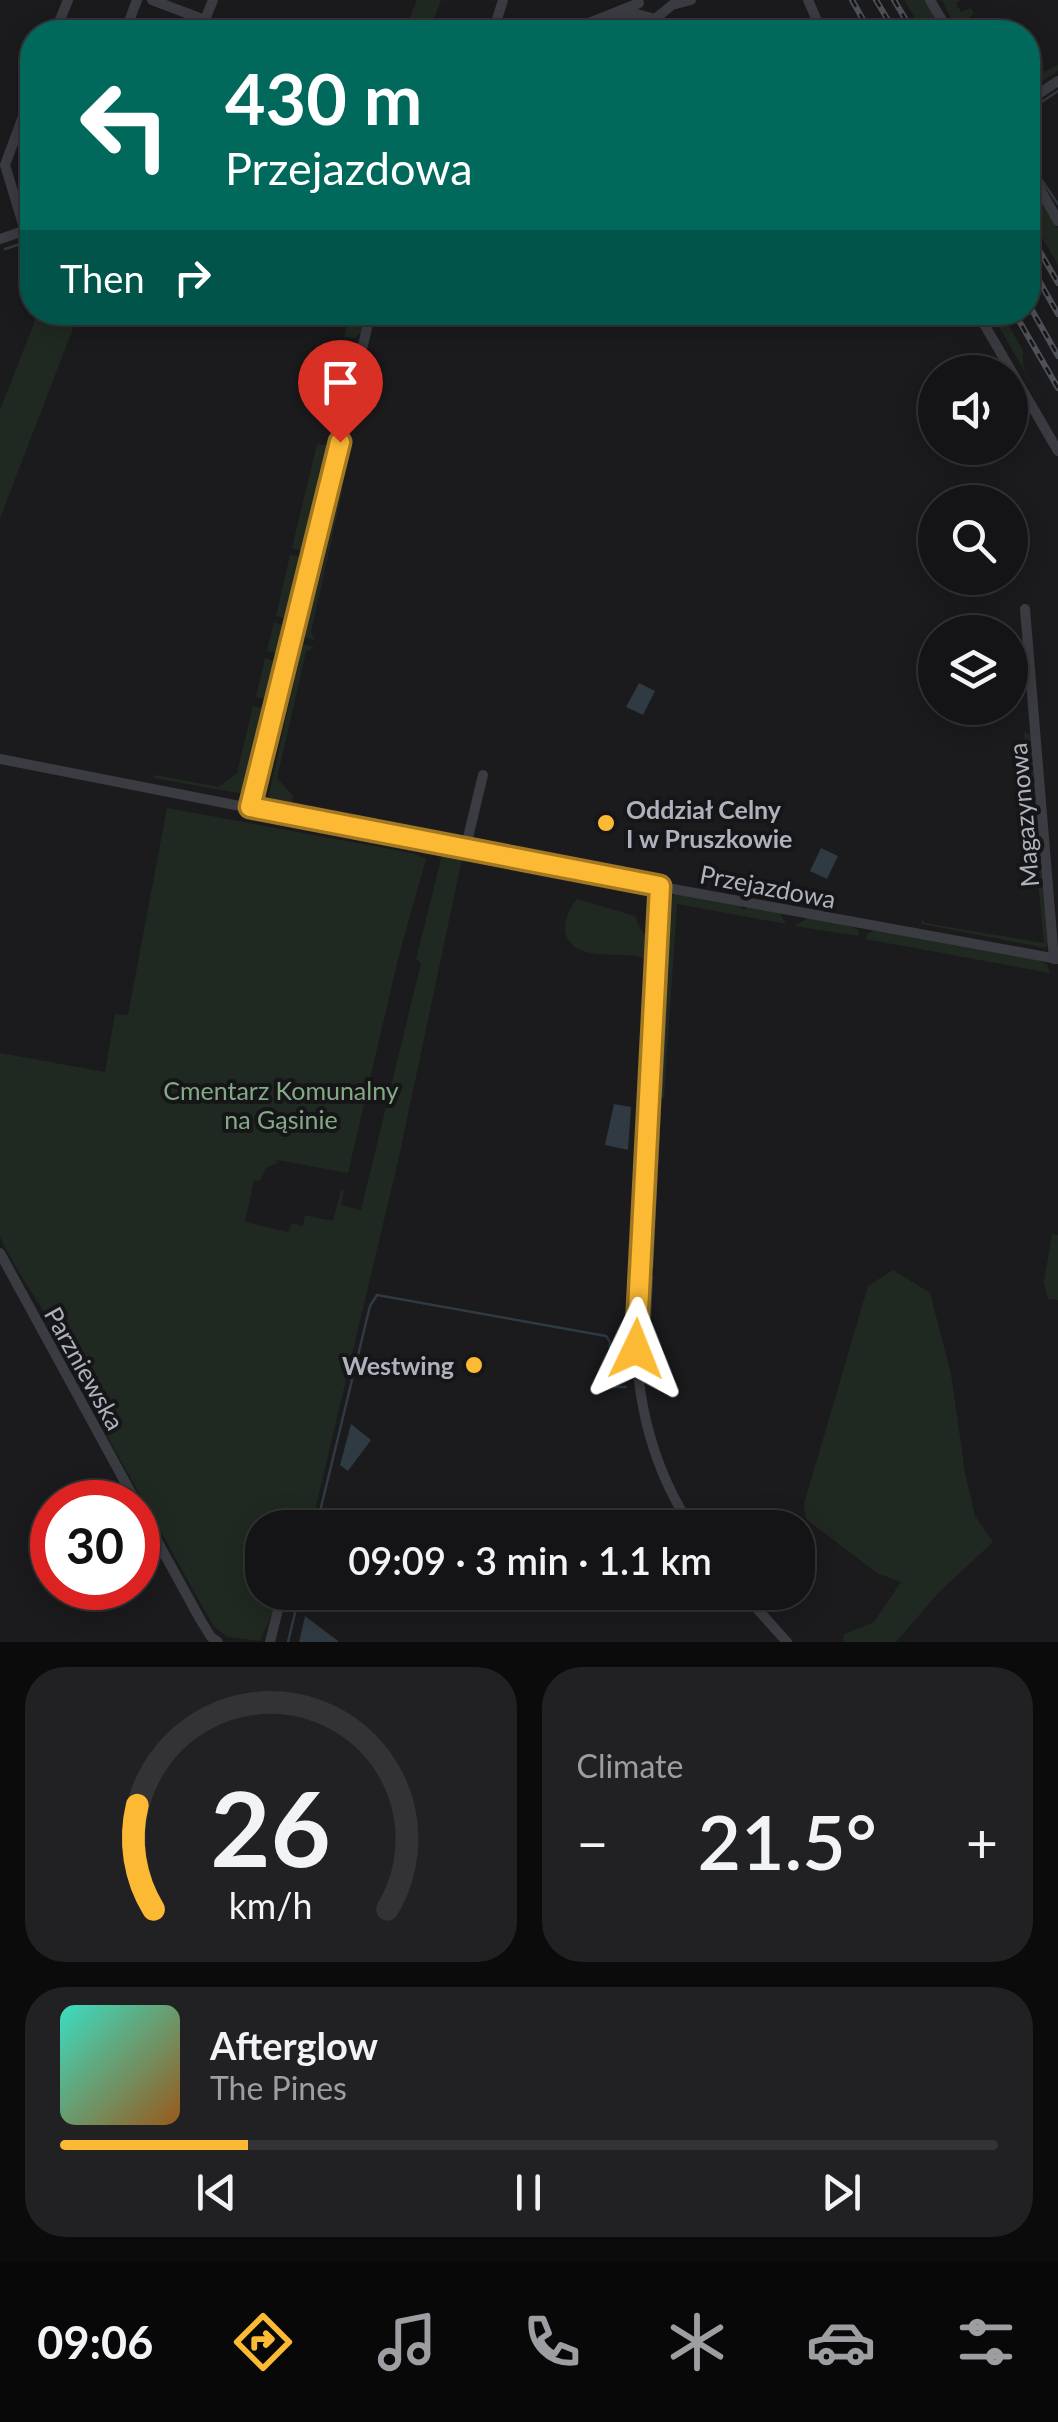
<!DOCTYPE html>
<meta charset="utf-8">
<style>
body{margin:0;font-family:Lato,sans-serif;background:#212123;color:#f1f3f6;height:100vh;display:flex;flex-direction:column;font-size:38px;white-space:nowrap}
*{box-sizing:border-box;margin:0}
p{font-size:32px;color:#9d9ea1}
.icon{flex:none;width:55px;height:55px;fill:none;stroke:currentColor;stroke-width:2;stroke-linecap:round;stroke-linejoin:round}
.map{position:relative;height:1642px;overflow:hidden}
.drawer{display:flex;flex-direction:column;gap:25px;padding:25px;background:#0b0b0c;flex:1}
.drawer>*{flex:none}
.guide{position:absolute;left:20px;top:20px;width:1020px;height:305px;border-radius:40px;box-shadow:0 5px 25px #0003,0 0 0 2px #333335;background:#00695c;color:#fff;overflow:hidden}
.fabs{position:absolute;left:918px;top:355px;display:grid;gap:20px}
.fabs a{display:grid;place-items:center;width:110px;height:110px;border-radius:50%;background:#141416;box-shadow:0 5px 25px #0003,0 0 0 2px #333335;font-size:50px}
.speed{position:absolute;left:30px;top:1480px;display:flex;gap:20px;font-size:50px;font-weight:700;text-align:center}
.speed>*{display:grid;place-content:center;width:130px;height:130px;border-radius:50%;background:#141416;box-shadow:0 5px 25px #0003,0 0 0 2px #333335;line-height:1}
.speed .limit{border:15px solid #d22;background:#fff;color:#111}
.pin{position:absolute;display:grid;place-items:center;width:85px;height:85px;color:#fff;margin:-102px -42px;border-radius:50% 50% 50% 0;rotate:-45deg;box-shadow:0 0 10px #0007}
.pin .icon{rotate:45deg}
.me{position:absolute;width:110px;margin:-55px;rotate:2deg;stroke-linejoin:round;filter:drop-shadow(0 0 8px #0008)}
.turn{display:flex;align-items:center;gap:35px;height:210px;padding:0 40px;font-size:45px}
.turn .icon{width:130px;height:130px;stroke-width:2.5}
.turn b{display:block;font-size:70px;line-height:85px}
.then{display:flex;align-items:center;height:95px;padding:0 40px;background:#0003;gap:20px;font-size:38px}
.big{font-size:75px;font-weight:600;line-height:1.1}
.drawer .card{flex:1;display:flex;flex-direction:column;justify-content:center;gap:15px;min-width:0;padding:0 35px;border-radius:40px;background:#212123}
.drawer .dial{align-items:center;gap:0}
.dial svg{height:260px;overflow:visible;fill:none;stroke:#333335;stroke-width:7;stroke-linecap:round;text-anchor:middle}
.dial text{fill:#f1f3f6;stroke:none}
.song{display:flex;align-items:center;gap:30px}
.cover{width:120px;height:120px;border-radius:15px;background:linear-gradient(135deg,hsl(170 70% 55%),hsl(30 70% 35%))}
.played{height:10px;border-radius:5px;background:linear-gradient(90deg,#fbb934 20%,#333335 20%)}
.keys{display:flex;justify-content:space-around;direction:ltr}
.heat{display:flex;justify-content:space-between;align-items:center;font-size:55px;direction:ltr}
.drawer .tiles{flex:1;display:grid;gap:25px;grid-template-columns:1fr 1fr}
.card:last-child{grid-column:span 2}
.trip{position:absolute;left:245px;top:1510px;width:570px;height:100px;border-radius:40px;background:#141416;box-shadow:0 5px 25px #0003,0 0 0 2px #333335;font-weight:600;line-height:100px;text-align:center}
.tabs{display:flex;height:160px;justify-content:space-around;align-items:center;background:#080809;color:#9d9ea1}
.tabs .icon{width:70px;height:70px}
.tabs .on{color:#fbb934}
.tabs b{font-size:45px;color:#f1f3f6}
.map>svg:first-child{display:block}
.green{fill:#202921}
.water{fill:#2f3a43}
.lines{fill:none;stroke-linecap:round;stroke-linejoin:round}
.stream{stroke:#2f3a43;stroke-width:2.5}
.minor{stroke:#3b3c42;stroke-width:10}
.rail-casing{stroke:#4e5158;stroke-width:6}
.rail{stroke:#161618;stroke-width:2.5;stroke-dasharray:8;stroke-linecap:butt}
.route-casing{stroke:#a37822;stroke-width:25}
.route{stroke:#fbb934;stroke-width:18}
.poi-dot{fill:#fbb934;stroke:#161618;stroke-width:4}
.labels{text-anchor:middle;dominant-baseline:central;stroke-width:8;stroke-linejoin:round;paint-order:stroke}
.poi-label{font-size:25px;font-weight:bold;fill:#adb2bd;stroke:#161618;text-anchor:start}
.street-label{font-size:25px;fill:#adb2bd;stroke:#161618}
.park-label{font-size:25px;fill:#83a985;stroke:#161618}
</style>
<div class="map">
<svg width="1058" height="1642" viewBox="0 0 1058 1642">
<rect width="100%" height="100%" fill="#1b1b1d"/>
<g class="green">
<path d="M 417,0 L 441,0 L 429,32 L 404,32 Z"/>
<path d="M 904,0 L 925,0 L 944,32 L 923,32 Z"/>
<path d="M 942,0 L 961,0 L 956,3 L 961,12 L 971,8 L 974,14 L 969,17 L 973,24 L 979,22 L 985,32 L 958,32 Z"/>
<path d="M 1032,52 L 1036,59 L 1042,56 L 1044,72 L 1058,65 L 1058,71 L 1028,91 L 1028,55 Z"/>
<path d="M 1028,200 L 1033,203 L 1042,202 L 1058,229 L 1058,265 L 1028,213 Z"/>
<path d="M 38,313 L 79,313 L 0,518 L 0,410 Z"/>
<path d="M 350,313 L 367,313 L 363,330 L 355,338 L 344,337 Z"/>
<path d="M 991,313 L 1002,313 L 1022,349 L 1024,369 L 1058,429 Z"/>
<path d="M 342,344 L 353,346 L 357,353 L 341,406 L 341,421 L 335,426 L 323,426 Z"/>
<path d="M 317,444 L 331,446 L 333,453 C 326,466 327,483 320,493 L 307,552 L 292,548 Z"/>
<path d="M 339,484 L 328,515 L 324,545 L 300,634 L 298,626 L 332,490 Z"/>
<path d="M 344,484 L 311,632 L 315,640 L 304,637 L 327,551 L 333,513 Z"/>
<path d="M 290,555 L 306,557 L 293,602 L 293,615 L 288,619 L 276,616 Z"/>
<path d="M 274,622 L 287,627 L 289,632 L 281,654 L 267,651 Z"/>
<path d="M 302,644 L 314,647 L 306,652 L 277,778 L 293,796 L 292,804 L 270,799 L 269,795 Z"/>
<path d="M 297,645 L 265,793 L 258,791 L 293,651 Z"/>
<path d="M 265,658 L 281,664 L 272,701 L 256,697 Z"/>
<path d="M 253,706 L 270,710 L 267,722 L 263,722 L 261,728 L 265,729 L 251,789 L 238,793 L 154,778 L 155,775 L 218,787 L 237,773 Z"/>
<path d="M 1024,732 L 1032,736 L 1049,943 L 1046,948 L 922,924 L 922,919 L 925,923 L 1044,943 Z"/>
<path d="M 167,808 L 412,853 L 426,859 L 399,955 L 348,1173 L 272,1159 L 279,1162 L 266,1168 L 260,1181 L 254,1180 L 245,1222 L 288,1232 L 292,1223 L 303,1226 L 305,1215 L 333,1221 L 341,1190 L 344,1190 L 341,1205 L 361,1210 L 421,963 L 416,959 L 443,851 L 463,854 L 399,1157 L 311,1527 L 262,1528 L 262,1592 L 295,1593 L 293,1601 L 274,1597 L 272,1614 L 260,1641 L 228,1637 L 214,1627 L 98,1420 C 83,1356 28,1297 0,1237 L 0,1053 L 105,1072 L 115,1014 L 128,1015 Z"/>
<path d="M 675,894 L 742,905 L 742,909 L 746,909 L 747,906 L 780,913 L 786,924 L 677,904 L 664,1098 L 658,1097 L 653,1090 L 663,909 L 667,899 Z"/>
<path d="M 577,899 L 635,916 L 641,930 L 650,938 L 648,959 C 629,952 610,957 591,953 C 557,946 561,919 577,899 Z"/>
<path d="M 810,917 L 850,925 L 858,930 L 859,936 L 794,926 Z"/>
<path d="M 877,930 L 1038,960 L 1047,964 L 1050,973 L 865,939 L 868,933 Z"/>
<path d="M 1052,1234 L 1058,1235 L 1058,1300 L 1048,1299 L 1044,1282 Z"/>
<path d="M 893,1270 L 930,1293 L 951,1374 L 965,1473 L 975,1516 L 993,1542 L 940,1591 L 896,1642 L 843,1642 L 844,1634 L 874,1622 L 901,1582 L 877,1573 L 806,1519 L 804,1504 L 868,1286 Z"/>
</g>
<g class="water">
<path d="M 639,683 L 655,691 L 643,715 L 626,707 Z"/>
<path d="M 821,848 L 838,856 L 827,879 L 810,871 Z"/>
<path d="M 614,1104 L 631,1107 L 628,1150 L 605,1145 Z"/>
<path d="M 351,1424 L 371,1440 L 348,1471 L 340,1465 Z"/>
<path d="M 305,1616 L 338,1641 L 338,1642 L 299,1642 Z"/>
</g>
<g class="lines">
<g class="stream">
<path d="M 1028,111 L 1058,91"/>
<path d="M 1030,163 L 1058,204"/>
<path d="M 5,249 L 32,240"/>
<path d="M 661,1097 L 670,910"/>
<path d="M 652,1269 L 660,1104"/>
<path d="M 646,1345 L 649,1336 L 652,1276"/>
<path d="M 316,1528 L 370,1306 L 377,1295 L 606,1336 L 610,1342 L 608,1382 L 614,1387 L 626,1387"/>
<path d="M 288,1642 L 300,1592"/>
</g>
<g class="minor">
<path d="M 152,0 L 205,20"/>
<path d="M 808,0 L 822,32"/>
<path d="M 930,0 L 949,32"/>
<path d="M 604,18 L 637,14 L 655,19 L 672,5 L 691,0"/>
<path d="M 55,32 L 68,0"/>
<path d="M 125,32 L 137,0"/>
<path d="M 200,32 L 213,0"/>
<path d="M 493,32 L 503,0"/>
<path d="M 566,32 L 639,3"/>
<path d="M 1028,101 L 1058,81"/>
<path d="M 1028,168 L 1058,221"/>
<path d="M 25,231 L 5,165 L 32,92"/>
<path d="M 0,239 L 32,228"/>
<path d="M 977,312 L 1058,451"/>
<path d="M 1025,609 L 1054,959"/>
<path d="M 0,759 L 536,864 L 1058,959"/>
<path d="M 250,807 L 371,312"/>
<path d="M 465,850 L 483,775"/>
<path d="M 660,886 L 636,1316 C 634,1392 649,1463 692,1528"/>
<path d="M 0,1253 L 136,1502"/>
<path d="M 138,1506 L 200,1619 L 211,1637 L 218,1642"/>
<path d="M 742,1592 L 787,1642"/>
<path d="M 270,1642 L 279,1606"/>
</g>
<g class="rail-casing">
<g id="rail">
<path d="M 852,0 L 870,32"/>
<path d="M 876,0 L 895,32"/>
<path d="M 894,0 L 913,32"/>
<path d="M 1028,231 L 1058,283"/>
<path d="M 1028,261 L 1058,314"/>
<path d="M 1028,303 L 1058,356"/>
<path d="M 1014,312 L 1058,388"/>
</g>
</g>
<use href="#rail" class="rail"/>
</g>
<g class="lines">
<g class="route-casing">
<path id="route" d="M 340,442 L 250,807 L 660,886 L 636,1349"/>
</g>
<use href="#route" class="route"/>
</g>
<g class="poi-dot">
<circle cx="606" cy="823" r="10"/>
<circle cx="474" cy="1365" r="10"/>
</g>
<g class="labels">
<g class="poi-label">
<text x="626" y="809">Oddział Celny<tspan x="626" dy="29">I w Pruszkowie</tspan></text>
<text x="454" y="1365" text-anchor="end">Westwing</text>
</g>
<g class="street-label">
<text transform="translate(1023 815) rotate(-95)">Magazynowa</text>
<text transform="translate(768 886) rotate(11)">Przejazdowa</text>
<text transform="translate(85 1368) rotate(61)">Parzniewska</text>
</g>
<g class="park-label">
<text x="281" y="1090">Cmentarz Komunalny<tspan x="281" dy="29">na Gąsinie</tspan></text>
</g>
</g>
</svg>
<div class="fabs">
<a><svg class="icon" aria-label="sound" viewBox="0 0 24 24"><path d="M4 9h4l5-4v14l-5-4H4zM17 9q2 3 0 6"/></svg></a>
<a><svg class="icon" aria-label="search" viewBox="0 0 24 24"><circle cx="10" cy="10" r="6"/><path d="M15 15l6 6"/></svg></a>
<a><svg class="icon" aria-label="layers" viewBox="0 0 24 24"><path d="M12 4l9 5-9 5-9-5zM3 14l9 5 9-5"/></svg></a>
</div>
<div class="speed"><div class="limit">30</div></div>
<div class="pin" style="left:340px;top:442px;background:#d93025"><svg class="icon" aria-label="arrive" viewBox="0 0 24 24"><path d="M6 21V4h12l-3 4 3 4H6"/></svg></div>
<svg class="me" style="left:636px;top:1349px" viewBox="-20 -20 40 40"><path d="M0-17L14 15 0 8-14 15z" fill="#fbb934" stroke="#fff" stroke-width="4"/></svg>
<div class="trip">09:09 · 3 min · 1.1 km</div>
<div class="guide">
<div class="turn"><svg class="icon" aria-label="left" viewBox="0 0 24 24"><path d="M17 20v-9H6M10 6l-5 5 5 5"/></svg><div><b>430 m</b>Przejazdowa</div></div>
<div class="then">Then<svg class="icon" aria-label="right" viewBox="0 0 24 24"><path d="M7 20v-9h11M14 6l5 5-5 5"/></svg></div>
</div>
</div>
<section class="drawer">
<div class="tiles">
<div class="card dial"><svg viewBox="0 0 100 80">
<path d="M14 69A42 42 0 1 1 86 69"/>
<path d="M14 69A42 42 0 0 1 9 37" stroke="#fbb934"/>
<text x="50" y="56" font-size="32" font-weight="700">26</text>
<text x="50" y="72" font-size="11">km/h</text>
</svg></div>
<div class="card"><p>Climate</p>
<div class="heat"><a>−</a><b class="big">21.5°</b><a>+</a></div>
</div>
<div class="card">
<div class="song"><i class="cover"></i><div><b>Afterglow</b><p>The Pines</p></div></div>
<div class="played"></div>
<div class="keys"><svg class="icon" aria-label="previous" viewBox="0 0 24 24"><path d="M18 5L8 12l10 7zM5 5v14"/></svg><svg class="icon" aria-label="pause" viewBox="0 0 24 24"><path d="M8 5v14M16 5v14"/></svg><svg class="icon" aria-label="next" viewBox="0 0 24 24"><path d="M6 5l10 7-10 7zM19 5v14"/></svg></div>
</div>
</div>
</section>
<nav class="tabs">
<b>09:06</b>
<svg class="icon on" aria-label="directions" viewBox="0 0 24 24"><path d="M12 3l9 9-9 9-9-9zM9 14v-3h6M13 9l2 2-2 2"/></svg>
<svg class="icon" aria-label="music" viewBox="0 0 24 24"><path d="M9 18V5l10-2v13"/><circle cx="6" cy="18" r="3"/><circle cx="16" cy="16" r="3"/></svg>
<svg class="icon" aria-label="phone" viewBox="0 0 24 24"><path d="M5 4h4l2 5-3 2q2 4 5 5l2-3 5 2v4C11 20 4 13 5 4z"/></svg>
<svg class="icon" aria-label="climate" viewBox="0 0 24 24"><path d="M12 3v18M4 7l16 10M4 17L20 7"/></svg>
<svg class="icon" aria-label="car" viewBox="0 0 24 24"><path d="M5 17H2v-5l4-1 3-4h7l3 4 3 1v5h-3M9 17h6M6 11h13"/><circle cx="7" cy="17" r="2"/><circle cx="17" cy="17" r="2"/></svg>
<svg class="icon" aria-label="filters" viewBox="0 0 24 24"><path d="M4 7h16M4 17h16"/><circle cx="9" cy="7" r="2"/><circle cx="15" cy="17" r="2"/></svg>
</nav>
